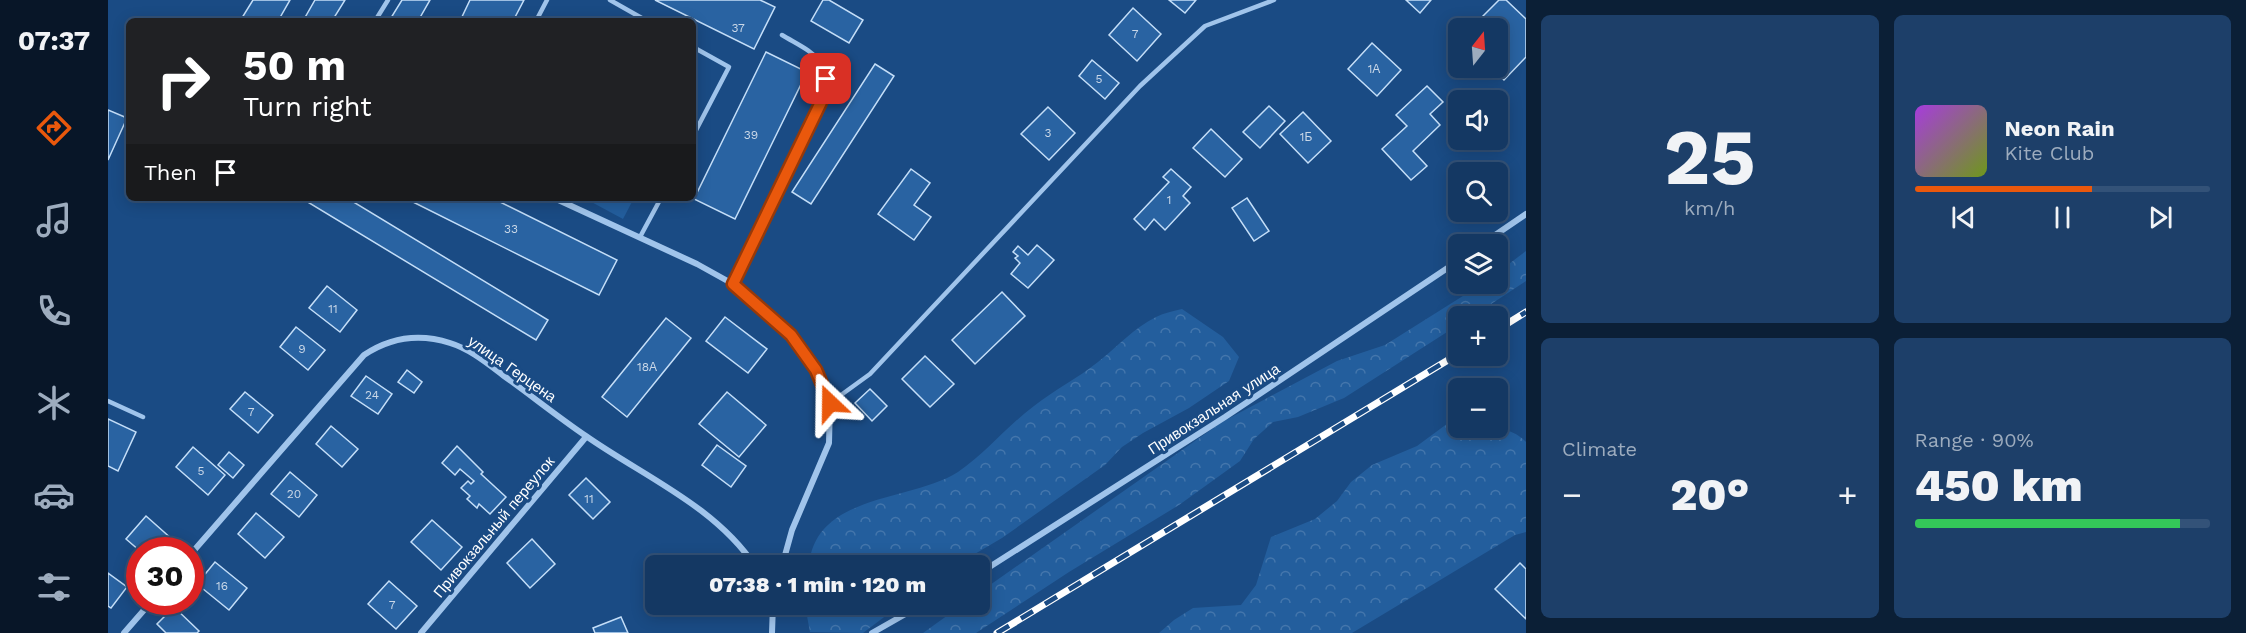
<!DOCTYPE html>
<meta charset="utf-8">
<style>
body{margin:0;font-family:"Work Sans",sans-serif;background:#1d3f69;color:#f1f3f6;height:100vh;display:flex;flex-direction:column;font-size:22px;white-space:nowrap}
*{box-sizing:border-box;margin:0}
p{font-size:20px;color:#9dacbe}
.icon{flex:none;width:33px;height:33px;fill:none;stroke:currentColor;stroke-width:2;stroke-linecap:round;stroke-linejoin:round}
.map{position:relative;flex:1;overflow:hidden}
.drawer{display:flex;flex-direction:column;gap:15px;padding:15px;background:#0b1f36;width:720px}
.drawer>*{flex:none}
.top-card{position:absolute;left:18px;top:18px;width:570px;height:183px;border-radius:9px;box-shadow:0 3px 15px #0003,0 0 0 2px #335278;background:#202124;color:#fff;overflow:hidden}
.needle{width:39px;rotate:17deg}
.buttons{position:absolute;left:1340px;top:18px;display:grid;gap:12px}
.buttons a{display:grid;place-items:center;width:60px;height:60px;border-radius:9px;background:#143863;box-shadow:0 3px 15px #0003,0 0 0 2px #335278;font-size:30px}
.speed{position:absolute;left:18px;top:537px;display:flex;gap:12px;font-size:30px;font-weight:700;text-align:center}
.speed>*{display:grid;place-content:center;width:78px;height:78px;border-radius:50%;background:#143863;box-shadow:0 3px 15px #0003,0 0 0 2px #335278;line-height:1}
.speed .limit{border:9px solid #d22;background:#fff;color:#111}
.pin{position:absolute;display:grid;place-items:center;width:51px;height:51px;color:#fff;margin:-26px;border-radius:12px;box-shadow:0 3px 9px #0006}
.me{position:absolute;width:66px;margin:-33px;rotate:337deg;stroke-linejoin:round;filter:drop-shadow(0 0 4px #0008)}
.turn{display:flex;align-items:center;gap:21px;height:126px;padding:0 18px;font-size:27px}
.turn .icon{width:78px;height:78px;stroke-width:2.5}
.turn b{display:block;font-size:42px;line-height:51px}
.then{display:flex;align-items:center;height:57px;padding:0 18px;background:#0003;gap:12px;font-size:22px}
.big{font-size:45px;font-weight:800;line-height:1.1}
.drawer .tile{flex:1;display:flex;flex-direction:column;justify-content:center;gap:9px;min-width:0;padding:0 21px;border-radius:9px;background:#1d3f69}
.drawer .dial{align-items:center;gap:0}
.dial b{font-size:78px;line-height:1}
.song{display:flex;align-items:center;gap:18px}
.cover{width:72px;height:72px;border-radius:9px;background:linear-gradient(135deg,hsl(280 70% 55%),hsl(80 70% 35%))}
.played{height:6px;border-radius:3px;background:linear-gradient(90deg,#ea580c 60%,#335278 60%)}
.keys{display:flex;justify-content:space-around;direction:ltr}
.heat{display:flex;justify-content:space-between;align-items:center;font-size:33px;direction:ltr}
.charge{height:9px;border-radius:4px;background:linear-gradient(90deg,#34c759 90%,#335278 0)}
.drawer .tiles{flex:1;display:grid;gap:15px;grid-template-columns:repeat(2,1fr)}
.trip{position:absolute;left:537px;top:555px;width:345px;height:60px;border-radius:9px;background:#143863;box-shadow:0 3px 15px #0003,0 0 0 2px #335278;font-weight:800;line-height:60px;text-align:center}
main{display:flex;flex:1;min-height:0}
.tab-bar{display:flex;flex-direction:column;width:108px;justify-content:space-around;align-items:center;background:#081628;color:#9dacbe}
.tab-bar .icon{width:42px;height:42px}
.tab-bar .active{color:#ea580c}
.tab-bar b{font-size:27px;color:#f1f3f6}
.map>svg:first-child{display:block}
.forest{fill:url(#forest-crowns)}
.garden{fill:#235e9d}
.building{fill:#2963a2;stroke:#c4def8;stroke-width:1.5}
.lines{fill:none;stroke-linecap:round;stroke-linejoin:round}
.lane{stroke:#a0c4eb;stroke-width:4.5}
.street{stroke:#a0c4eb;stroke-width:6}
.rail-casing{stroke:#fff;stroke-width:7}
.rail{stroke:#1a4b84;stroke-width:4.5;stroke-dasharray:14;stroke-linecap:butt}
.route-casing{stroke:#983908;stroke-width:15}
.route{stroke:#ea580c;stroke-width:10}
.labels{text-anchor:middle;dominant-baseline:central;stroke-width:6;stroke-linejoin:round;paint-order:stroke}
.number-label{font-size:12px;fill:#cad8e8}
.street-label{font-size:15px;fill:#fff;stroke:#1a4b84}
</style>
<main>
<nav class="tab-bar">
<b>07:37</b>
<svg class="icon active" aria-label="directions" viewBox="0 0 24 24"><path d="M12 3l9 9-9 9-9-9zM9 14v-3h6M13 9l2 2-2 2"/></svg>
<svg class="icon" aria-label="music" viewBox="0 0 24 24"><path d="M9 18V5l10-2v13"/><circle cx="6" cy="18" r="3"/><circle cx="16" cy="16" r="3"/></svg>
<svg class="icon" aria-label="phone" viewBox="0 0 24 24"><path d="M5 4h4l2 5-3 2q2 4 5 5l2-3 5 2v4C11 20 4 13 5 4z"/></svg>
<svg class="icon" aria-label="climate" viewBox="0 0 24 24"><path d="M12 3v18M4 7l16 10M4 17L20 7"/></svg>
<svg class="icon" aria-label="car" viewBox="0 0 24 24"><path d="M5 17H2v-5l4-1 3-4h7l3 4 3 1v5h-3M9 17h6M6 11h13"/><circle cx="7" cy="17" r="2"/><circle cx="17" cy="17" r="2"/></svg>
<svg class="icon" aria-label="filters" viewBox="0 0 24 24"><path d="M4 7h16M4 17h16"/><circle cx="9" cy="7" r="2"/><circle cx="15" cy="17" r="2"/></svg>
</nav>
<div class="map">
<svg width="1418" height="633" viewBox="0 0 1418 633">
<defs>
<pattern id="forest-crowns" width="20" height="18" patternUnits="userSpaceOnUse" patternTransform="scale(1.5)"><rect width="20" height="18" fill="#235e9d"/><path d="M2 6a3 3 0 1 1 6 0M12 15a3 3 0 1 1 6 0" fill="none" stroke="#4476ac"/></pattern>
</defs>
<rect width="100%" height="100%" fill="#1a4b84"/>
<g class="forest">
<path d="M 1418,251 L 1418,281 L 1365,316 L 1350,316 L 1350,325 L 1236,398 L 1190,417 L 1165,422 L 1146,439 L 1132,461 L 1071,505 L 961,572 L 868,633 L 815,633 L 854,605 L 872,604 L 872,592 L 1114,422 L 1229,361 L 1277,345 L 1374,284 L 1389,284 L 1389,273 Z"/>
<path d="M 1074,309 L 1115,337 L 1131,357 L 1121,381 L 1081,408 L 1035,433 L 1014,447 L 997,465 L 894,538 L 848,565 L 701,565 C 708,493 803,502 850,472 C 878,453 899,426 926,406 C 946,390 970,378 990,362 C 1009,347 1026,328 1048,317 C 1056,313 1066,311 1074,309 Z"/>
<path d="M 1347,418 L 1350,419 L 1350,428 C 1373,428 1401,424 1418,442 L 1418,532 L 1407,535 L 1244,633 L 1051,633 L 1066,620 L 1085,608 L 1133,605 L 1148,585 L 1163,537 L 1207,519 L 1229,501 L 1243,482 L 1264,465 L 1309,446 Z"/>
<path d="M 697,605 L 697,604 L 792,605 L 755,633 L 702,632 Z"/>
</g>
<path class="garden" d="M 476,198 L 526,198 L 515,219 Z"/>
<g class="building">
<path d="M 145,0 L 182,0 L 170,21 L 132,21 Z"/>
<path d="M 207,0 L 237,0 L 224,21 L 195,21 Z"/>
<path d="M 294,0 L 322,0 L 310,21 L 281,21 Z"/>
<path d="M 362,0 L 416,0 L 405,21 L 352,21 Z"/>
<path d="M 547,0 L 652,0 L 667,7 L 646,49 Z"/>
<path d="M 715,0 L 721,0 L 755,20 L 741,43 L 703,21 Z"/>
<path d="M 1061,0 L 1088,0 L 1077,13 Z"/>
<path d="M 1298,0 L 1323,0 L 1312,13 Z"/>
<path d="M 1391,0 L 1398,0 L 1418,19 L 1418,57 L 1396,80 L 1384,68 L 1389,68 L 1389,28 L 1363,28 Z"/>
<path d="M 1025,8 L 1053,34 L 1029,61 L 1001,35 Z"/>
<path d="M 1264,43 L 1293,70 L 1269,96 L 1240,69 Z"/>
<path d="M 658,52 L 699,72 L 627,219 L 586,199 Z"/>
<path d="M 984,60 L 1011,83 L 997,99 L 971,76 Z"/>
<path d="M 767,64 L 786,76 L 703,204 L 684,192 Z"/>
<path d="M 1319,86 L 1335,102 L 1322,114 L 1332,125 L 1305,151 L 1319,166 L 1303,180 L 1274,149 L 1299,126 L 1288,115 Z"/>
<path d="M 1161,106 L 1177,121 L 1152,148 L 1135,132 Z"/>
<path d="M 940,107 L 967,133 L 941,160 L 913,134 Z"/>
<path d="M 0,110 L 19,118 L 0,160 Z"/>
<path d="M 1195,112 L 1223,141 L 1200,163 L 1172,134 Z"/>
<path d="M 1103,129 L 1134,159 L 1117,177 L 1085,148 Z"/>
<path d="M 803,169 L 822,183 L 806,205 L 823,217 L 806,240 L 770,214 Z"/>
<path d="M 1063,169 L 1083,187 L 1075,196 L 1082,203 L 1057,230 L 1046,219 L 1037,230 L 1026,219 L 1061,182 L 1055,177 Z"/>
<path d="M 193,198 L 239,198 L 440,320 L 428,340 Z"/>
<path d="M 297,198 L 384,198 L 509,260 L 491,295 Z"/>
<path d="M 1139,198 L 1161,231 L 1146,241 L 1124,208 Z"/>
<path d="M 929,245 L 946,260 L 920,288 L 903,274 L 912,263 L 907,258 L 910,256 L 905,252 L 910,246 L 920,255 Z"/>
<path d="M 219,286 L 249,310 L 232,332 L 201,308 Z"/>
<path d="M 894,292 L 917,316 L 867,364 L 844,340 Z"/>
<path d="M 617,317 L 659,349 L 640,373 L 598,341 Z"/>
<path d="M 558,318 L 583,338 L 519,417 L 494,397 Z"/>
<path d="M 188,327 L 217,350 L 200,370 L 172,347 Z"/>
<path d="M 817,356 L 846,384 L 822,407 L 794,379 Z"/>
<path d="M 299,370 L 314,382 L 306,393 L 290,382 Z"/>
<path d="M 258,376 L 284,394 L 270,414 L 243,396 Z"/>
<path d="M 762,389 L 779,406 L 764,421 L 747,403 Z"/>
<path d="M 137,392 L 165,415 L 150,433 L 122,409 Z"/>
<path d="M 619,392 L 658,425 L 631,457 L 591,424 Z"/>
<path d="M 0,419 L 28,432 L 10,471 L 0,466 Z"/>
<path d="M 223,426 L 250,449 L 234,467 L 208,444 Z"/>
<path d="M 609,445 L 638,466 L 623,487 L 594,465 Z"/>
<path d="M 349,446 L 375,472 L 373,474 L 398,497 L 382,514 L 371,504 L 369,508 L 359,499 L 362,496 L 353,488 L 360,481 L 363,484 L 366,481 L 352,469 L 347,475 L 334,463 Z"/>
<path d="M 85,447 L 117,475 L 100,495 L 68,467 Z"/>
<path d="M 121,452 L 136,465 L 125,478 L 110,465 Z"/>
<path d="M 182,472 L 209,495 L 191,517 L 163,494 Z"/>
<path d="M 478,478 L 502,502 L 485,519 L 461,495 Z"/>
<path d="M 148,513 L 176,537 L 157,558 L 130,534 Z"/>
<path d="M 38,516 L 65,540 L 55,550 L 32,551 L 18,539 Z"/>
<path d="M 324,520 L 354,547 L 333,570 L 303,542 Z"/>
<path d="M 424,539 L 447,564 L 422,588 L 399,563 Z"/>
<path d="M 585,556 L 591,566 L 569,566 Z"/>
<path d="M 107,562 L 139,588 L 121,610 L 89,584 Z"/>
<path d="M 1412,563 L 1418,569 L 1418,619 L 1387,589 Z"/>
<path d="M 0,573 L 19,587 L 3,608 L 0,606 Z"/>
<path d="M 281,581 L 309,606 L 288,629 L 260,604 Z"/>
<path d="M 66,607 L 91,631 L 89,633 L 58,633 L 49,624 Z"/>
<path d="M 513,617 L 520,633 L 487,633 L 485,628 Z"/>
</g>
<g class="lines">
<g class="lane">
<path d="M 502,0 L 539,21"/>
<path d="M 267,21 L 280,0"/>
<path d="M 428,21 L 439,0"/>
<path d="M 585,47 L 621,67 L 585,136"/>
<path d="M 532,237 L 553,198"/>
<path d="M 625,284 L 715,96 C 722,57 704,53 674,35"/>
<path d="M 0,401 L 35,417"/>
<path d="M 722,403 L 762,374 L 1032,86 L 1097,26 L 1166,0"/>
</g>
<g class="street">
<path d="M 446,198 L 589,264 L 625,284 L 683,335 L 708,370 L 722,403 L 721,443 L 684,530 L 674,566"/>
<path d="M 1374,244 L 1418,214"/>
<path d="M 82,555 L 256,355 C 283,337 311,333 342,343 C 362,349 380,364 396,376 C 424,396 450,417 478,436 C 535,476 607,506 647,566"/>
<path d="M 872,573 L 1117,417 L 1350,261"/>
<path d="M 16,633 L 43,602"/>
<path d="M 313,633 L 478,437"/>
<path d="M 664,633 L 665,604"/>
<path d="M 764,633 L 815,604"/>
</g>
<g class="rail-casing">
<g id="rail">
<path d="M 1389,330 L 1418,312"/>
<path d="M 889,633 L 1350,354"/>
</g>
</g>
<use href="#rail" class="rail"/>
</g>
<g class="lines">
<g class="route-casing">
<path id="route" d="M 718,79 L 716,96 L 625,284 L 683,335 L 708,370 L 722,403"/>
</g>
<use href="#route" class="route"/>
</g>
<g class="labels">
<g class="number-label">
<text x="630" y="28">37</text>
<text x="1027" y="34">7</text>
<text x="1266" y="69">1А</text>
<text x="991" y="79">5</text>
<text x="940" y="133">3</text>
<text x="643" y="135">39</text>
<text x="1198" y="137">1Б</text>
<text x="1061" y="200">1</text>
<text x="403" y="229">33</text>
<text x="225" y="309">11</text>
<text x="194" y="349">9</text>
<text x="539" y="367">18А</text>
<text x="264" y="395">24</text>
<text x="143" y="412">7</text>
<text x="93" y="471">5</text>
<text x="186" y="494">20</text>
<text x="481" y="499">11</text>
<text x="114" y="586">16</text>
<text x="284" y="605">7</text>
</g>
<g class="street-label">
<text transform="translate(404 369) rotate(35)">улица Герцена</text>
<text transform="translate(1106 409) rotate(-33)">Привокзальная улица</text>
<text transform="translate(386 527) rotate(-50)">Привокзальный переулок</text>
</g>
</g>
</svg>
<div class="buttons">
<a><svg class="needle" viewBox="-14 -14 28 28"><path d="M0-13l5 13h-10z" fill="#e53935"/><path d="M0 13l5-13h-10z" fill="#9dacbe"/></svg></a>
<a><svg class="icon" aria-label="sound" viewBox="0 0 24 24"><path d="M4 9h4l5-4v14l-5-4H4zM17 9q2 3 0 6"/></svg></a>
<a><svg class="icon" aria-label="search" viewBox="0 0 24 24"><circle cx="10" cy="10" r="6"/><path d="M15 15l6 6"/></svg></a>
<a><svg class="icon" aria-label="layers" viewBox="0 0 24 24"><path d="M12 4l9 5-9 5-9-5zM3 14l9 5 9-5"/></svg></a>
<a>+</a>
<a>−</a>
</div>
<div class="speed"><div class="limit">30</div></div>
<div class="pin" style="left:718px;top:79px;background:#d93025"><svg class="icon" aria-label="arrive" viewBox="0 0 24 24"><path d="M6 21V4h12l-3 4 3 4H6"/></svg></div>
<svg class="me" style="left:722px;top:403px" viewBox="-20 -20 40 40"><path d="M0-17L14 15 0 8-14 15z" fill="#ea580c" stroke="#fff" stroke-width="4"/></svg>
<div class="trip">07:38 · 1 min · 120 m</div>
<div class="top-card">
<div class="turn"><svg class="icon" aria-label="right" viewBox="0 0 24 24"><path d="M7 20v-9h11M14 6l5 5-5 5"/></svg><div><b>50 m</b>Turn right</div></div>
<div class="then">Then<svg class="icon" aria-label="arrive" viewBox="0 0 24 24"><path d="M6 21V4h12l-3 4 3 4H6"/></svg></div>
</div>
</div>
<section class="drawer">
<div class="tiles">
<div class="tile dial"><b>25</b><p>km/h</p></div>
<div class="tile">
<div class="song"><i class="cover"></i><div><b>Neon Rain</b><p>Kite Club</p></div></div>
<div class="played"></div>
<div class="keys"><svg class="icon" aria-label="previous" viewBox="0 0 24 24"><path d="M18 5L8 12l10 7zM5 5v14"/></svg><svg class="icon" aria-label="pause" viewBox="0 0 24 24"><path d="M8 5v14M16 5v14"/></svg><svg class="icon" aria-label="next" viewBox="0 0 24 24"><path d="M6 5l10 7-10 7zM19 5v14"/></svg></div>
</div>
<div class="tile"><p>Climate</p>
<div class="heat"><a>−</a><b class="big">20°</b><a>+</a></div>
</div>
<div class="tile"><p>Range · 90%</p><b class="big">450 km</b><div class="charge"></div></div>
</div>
</section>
</main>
